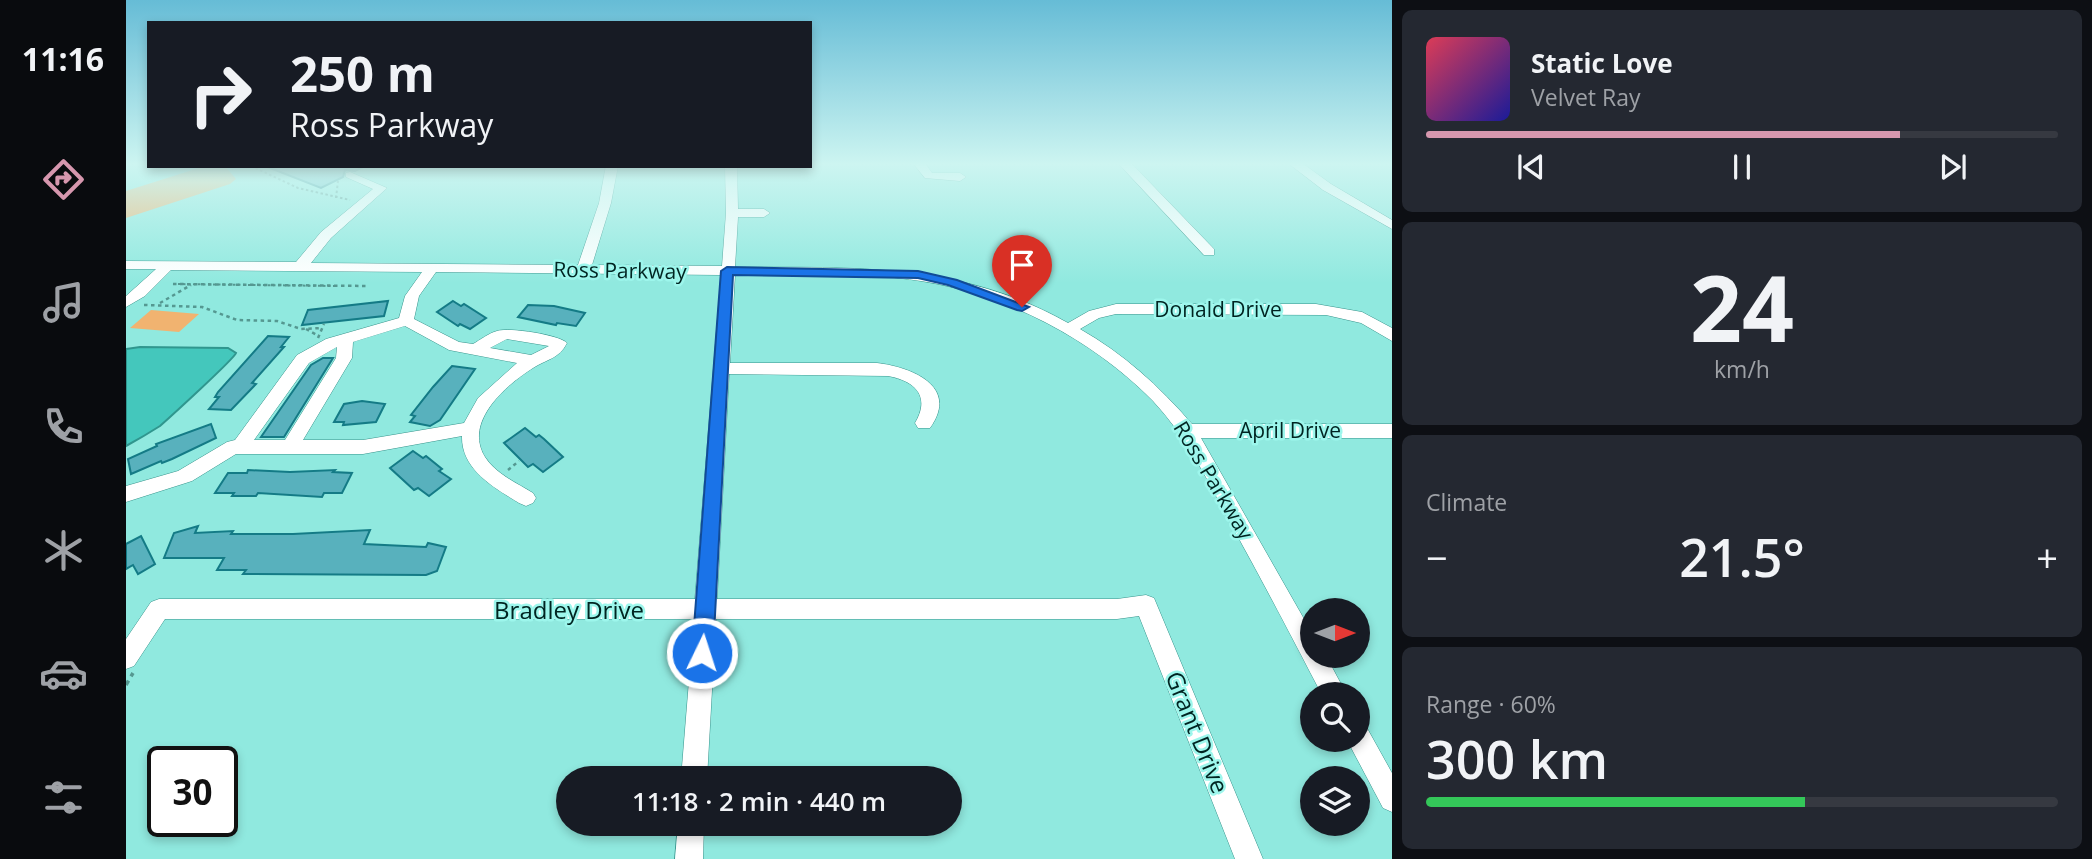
<!DOCTYPE html>
<meta charset="utf-8">
<style>
body{margin:0;font-family:"Open Sans",sans-serif;background:#242831;color:#f1f3f6;height:100vh;display:flex;flex-direction:column;font-size:26px;white-space:nowrap}
*{box-sizing:border-box;margin:0}
p{font-size:23px;color:#9ea1a6}
.icon{flex:none;width:38px;height:38px;fill:none;stroke:currentColor;stroke-width:2;stroke-linecap:round;stroke-linejoin:round}
.map{position:relative;flex:1;overflow:hidden}
.panel{display:flex;flex-direction:column;gap:10px;padding:10px;background:#0d0f14;width:700px}
.panel>*{flex:none}
.guide{position:absolute;left:21px;top:21px;width:665px;height:147px;border-radius:0px;box-shadow:0 4px 10px #0003;background:#171b24;color:#f1f3f6;overflow:hidden}
.needle{width:46px;rotate:90deg}
.controls{position:absolute;left:1174px;top:598px;display:grid;gap:14px}
.controls a{display:grid;place-items:center;width:70px;height:70px;border-radius:50%;background:#171b24;box-shadow:0 4px 10px #0003;font-size:35px}
.speed{position:absolute;left:21px;top:746px;display:flex;gap:14px;font-size:35px;font-weight:700;text-align:center}
.speed>*{display:grid;place-content:center;width:91px;height:91px;border-radius:50%;background:#171b24;box-shadow:0 4px 10px #0003;line-height:1}
.speed .limit{border:4px solid #111;border-radius:10px;background:#fff;color:#111}
.pin{position:absolute;display:grid;place-items:center;width:60px;height:60px;color:#fff;margin:-72px -30px;border-radius:50% 50% 50% 0;rotate:-45deg;box-shadow:0 0 7px #0007}
.pin .icon{rotate:45deg}
.me{position:absolute;width:77px;margin:-38px;rotate:4deg;stroke-linejoin:round;filter:drop-shadow(0 0 5px #0008)}
.turn{display:flex;align-items:center;gap:24px;height:147px;padding:0 28px;font-size:32px}
.turn .icon{width:91px;height:91px;stroke-width:2.5}
.turn b{display:block;font-size:49px;line-height:60px}
.big{font-size:52px;font-weight:600;line-height:1.1}
.panel .widget{flex:1;display:flex;flex-direction:column;justify-content:center;gap:10px;min-width:0;padding:0 24px;border-radius:10px;background:#242831}
.panel .dial{align-items:center;gap:0}
.dial b{font-size:91px;line-height:1}
.song{display:flex;align-items:center;gap:21px}
.cover{width:84px;height:84px;border-radius:10px;background:linear-gradient(135deg,hsl(350 70% 55%),hsl(240 70% 35%))}
.played{height:7px;border-radius:4px;background:linear-gradient(90deg,#d697ae 75%,#363941 75%)}
.keys{display:flex;justify-content:space-around;direction:ltr}
.heat{display:flex;justify-content:space-between;align-items:center;font-size:38px;direction:ltr}
.charge{height:10px;border-radius:5px;background:linear-gradient(90deg,#34c759 60%,#363941 0)}
.trip{position:absolute;left:430px;top:766px;width:406px;height:70px;border-radius:35px;background:#171b24;box-shadow:0 4px 10px #0003;font-weight:600;line-height:70px;text-align:center}
main{display:flex;flex:1;min-height:0}
.menu{display:flex;flex-direction:column;width:126px;justify-content:space-around;align-items:center;background:#090b0e;color:#9ea1a6}
.menu .icon{width:49px;height:49px}
.menu .active{color:#d697ae}
.menu b{font-size:32px;color:#f1f3f6}
.map>svg:first-child{display:block}
.green{fill:#f1b370}
.water{fill:#44c7bc;stroke:#30968e;stroke-width:2}
.building{fill:#58b1bd;stroke:#147b86;stroke-width:2}
.lines{fill:none;stroke-linecap:round;stroke-linejoin:round}
.minor-casing{stroke:#37938b;stroke-width:1}
.path-far2{stroke:#559891;stroke-width:2;stroke-dasharray:2.5 2.5;stroke-linecap:butt}
.path-far1{stroke:#559891;stroke-width:2.5;stroke-dasharray:3.5 3.5;stroke-linecap:butt}
.path{stroke:#559891;stroke-width:3.5;stroke-dasharray:5 5;stroke-linecap:butt}
.minor{fill:#fff;fill-rule:evenodd}
.route{fill:#1a73e8;stroke:#114b97;stroke-width:2}
.labels{text-anchor:middle;dominant-baseline:central;stroke-width:5;stroke-linejoin:round;paint-order:stroke}
.street-label{font-size:21px;fill:#002421;stroke:#9df6ec}
.near-street-label{font-size:24px;fill:#002421;stroke:#9df6ec}
</style>
<main>
<nav class="menu">
<b>11:16</b>
<svg class="icon active" aria-label="directions" viewBox="0 0 24 24"><path d="M12 3l9 9-9 9-9-9zM9 14v-3h6M13 9l2 2-2 2"/></svg>
<svg class="icon" aria-label="music" viewBox="0 0 24 24"><path d="M9 18V5l10-2v13"/><circle cx="6" cy="18" r="3"/><circle cx="16" cy="16" r="3"/></svg>
<svg class="icon" aria-label="phone" viewBox="0 0 24 24"><path d="M5 4h4l2 5-3 2q2 4 5 5l2-3 5 2v4C11 20 4 13 5 4z"/></svg>
<svg class="icon" aria-label="climate" viewBox="0 0 24 24"><path d="M12 3v18M4 7l16 10M4 17L20 7"/></svg>
<svg class="icon" aria-label="car" viewBox="0 0 24 24"><path d="M5 17H2v-5l4-1 3-4h7l3 4 3 1v5h-3M9 17h6M6 11h13"/><circle cx="7" cy="17" r="2"/><circle cx="17" cy="17" r="2"/></svg>
<svg class="icon" aria-label="filters" viewBox="0 0 24 24"><path d="M4 7h16M4 17h16"/><circle cx="9" cy="7" r="2"/><circle cx="15" cy="17" r="2"/></svg>
</nav>
<div class="map">
<svg width="1266" height="859" viewBox="0 0 1266 859">
<rect width="100%" height="100%" fill="#90e9df"/>
<g class="green">
<path d="M 79,166 L 99,166 L 110,179 L 104,184 L 0,218 L 0,191 Z"/>
<path d="M 25,310 L 73,314 L 53,332 L 4,328 Z"/>
</g>
<path class="water" d="M 14,347 L 102,348 L 110,353 C 108,359 43,418 34,426 C 23,433 11,440 0,446 L 0,349 Z"/>
<g class="building">
<path d="M 139,166 L 239,166 L 229,171 L 219,170 L 217,177 L 195,188 Z"/>
<path d="M 262,301 L 258,316 L 176,325 L 182,310 Z"/>
<path d="M 327,301 L 335,306 L 338,304 L 360,318 L 344,329 L 334,324 L 332,326 L 311,312 Z"/>
<path d="M 402,305 L 428,306 L 459,313 L 450,326 L 431,323 L 430,325 L 392,317 Z"/>
<path d="M 142,336 L 163,337 L 155,347 L 158,347 L 126,383 L 130,384 L 105,410 L 83,409 L 93,397 L 89,397 L 92,392 Z"/>
<path d="M 197,358 L 207,358 L 158,437 L 135,437 L 185,365 Z"/>
<path d="M 326,366 L 349,369 L 314,420 L 304,426 L 284,422 L 289,416 L 285,415 L 307,387 Z"/>
<path d="M 236,401 L 259,404 L 250,422 L 217,425 L 218,422 L 208,422 L 218,404 Z"/>
<path d="M 85,424 L 90,438 L 46,459 L 36,463 L 35,461 L 5,474 L 2,459 L 31,446 L 30,444 Z"/>
<path d="M 399,428 L 410,437 L 413,435 L 418,439 L 437,457 L 417,472 L 407,464 L 402,467 L 378,443 Z"/>
<path d="M 287,451 L 297,458 L 300,456 L 316,469 L 313,471 L 325,479 L 303,496 L 292,488 L 288,490 L 264,468 Z"/>
<path d="M 122,470 L 164,472 L 209,470 L 207,472 L 226,473 L 216,493 L 198,493 L 196,497 L 132,493 L 130,496 L 106,496 L 108,493 L 89,493 L 102,473 L 121,473 Z"/>
<path d="M 72,526 L 69,533 L 107,531 L 105,534 L 167,534 L 244,530 L 238,544 L 300,547 L 302,543 L 320,547 L 311,571 L 300,575 L 117,574 L 120,570 L 91,570 L 98,558 L 38,558 L 48,533 Z"/>
<path d="M 15,536 L 29,564 L 12,574 L 7,565 L 0,569 L 0,544 Z"/>
</g>
<g class="lines">
<g class="minor-casing">
<g id="minor">
<path d="M 787,163 L 799,163 L 806,173 L 834,173 L 840,177 L 834,181 L 799,178 Z"/>
<path d="M 992,163 L 1005,163 L 1088,249 L 1088,255 L 1078,255 Z"/>
<path d="M 1162,163 L 1176,163 L 1205,184 L 1266,220 L 1266,229 L 1197,190 Z"/>
<path d="M 480,166 L 492,166 L 485,203 L 466,265 L 596,266 L 600,213 L 599,166 L 611,166 L 612,209 L 638,209 L 644,213 L 638,217 L 612,217 L 609,267 C 729,268 834,262 942,323 L 963,311 L 990,304 L 1190,304 L 1236,312 L 1266,328 L 1266,341 L 1235,323 L 1200,315 L 990,314 L 973,318 L 954,329 C 998,354 1033,386 1066,424 L 1266,424 L 1266,438 L 1075,438 L 1186,633 L 1186,656 L 1200,656 L 1221,695 L 1196,695 C 1167,639 1137,582 1106,526 C 1083,483 1061,437 1027,401 C 966,339 880,294 795,281 C 734,271 670,275 609,275 L 604,363 L 751,363 C 785,367 834,386 804,428 L 792,428 L 789,423 C 805,396 789,381 762,376 L 603,374 L 591,599 L 991,599 L 1020,595 L 1028,598 L 1137,859 L 1109,859 L 1013,616 L 991,619 L 590,619 L 581,779 L 555,779 L 568,619 L 39,619 L 8,666 L 0,669 L 0,639 L 25,602 L 33,599 L 569,599 L 595,275 L 310,272 L 293,296 L 288,319 L 333,342 L 347,344 C 354,340 363,333 371,331 C 383,327 434,335 441,343 C 433,359 421,359 407,368 C 380,385 337,422 359,457 C 370,474 391,483 407,493 L 410,498 L 407,503 L 400,506 L 393,503 C 369,488 335,470 336,436 L 237,454 L 110,454 L 66,481 L 0,502 L 0,486 L 52,471 L 101,442 L 109,440 L 171,355 L 200,339 L 273,318 L 279,296 L 296,272 L 45,270 L 19,296 L 0,307 L 0,296 L 30,269 L 0,269 L 0,261 L 170,262 L 195,232 L 247,189 L 220,177 L 220,173 L 224,172 L 261,188 L 205,238 L 185,263 L 452,265 L 473,203 ZM 279,326 L 323,350 L 391,363 L 352,398 L 338,423 L 237,440 L 177,440 L 226,358 L 227,342 ZM 381,339 L 423,346 L 405,355 L 364,348 ZM 211,347 L 210,358 L 159,440 L 128,440 L 183,363 Z"/>
<path d="M 1232,725 L 1241,728 L 1266,773 L 1266,812 L 1257,808 L 1221,740 L 1232,740 Z"/>
<path d="M 552,824 L 578,824 L 577,859 L 549,859 Z"/>
</g>
</g>
<g class="path-far2">
<path d="M 125,166 L 172,188 L 224,200"/>
<path d="M 210,198 L 212,181"/>
<path d="M 47,284 L 208,286"/>
</g>
<g class="path-far1">
<path d="M 47,284 L 242,286"/>
<path d="M 34,303 L 65,285"/>
<path d="M 18,305 L 76,307 L 111,320 L 151,321 L 175,329 L 196,328"/>
<path d="M 180,329 L 191,335"/>
<path d="M 192,338 L 198,324"/>
<path d="M 382,470 L 393,461"/>
</g>
<path class="path" d="M 0,685 L 7,673"/>
<use href="#minor" class="minor"/>
</g>
<linearGradient id="sky" x2="0" y2="1"><stop stop-color="#66bcd6"/><stop offset="0.58" stop-color="#cdf5f1"/><stop offset="1" stop-color="#cdf5f1" stop-opacity="0"/></linearGradient>
<rect width="1266" height="283" fill="url(#sky)"/>
<path class="route" d="M 601,267 L 792,271 L 831,280 L 903,307 L 896,311 L 891,310 L 822,285 L 792,278 L 607,275 L 587,653 L 584,660 L 576,663 L 569,660 L 566,653 L 595,271 Z"/>
<g class="labels">
<g class="street-label">
<text transform="translate(494 270) rotate(1)">Ross Parkway</text>
<text x="1092" y="309">Donald Drive</text>
<text x="1164" y="430">April Drive</text>
<text transform="translate(1088 480) rotate(59)">Ross Parkway</text>
</g>
<g class="near-street-label">
<text x="443" y="609">Bradley Drive</text>
<text transform="translate(1072 732) rotate(68)">Grant Drive</text>
</g>
</g>
</svg>
<div class="controls">
<a><svg class="needle" viewBox="-14 -14 28 28"><path d="M0-13l5 13h-10z" fill="#e53935"/><path d="M0 13l5-13h-10z" fill="#9ea1a6"/></svg></a>
<a><svg class="icon" aria-label="search" viewBox="0 0 24 24"><circle cx="10" cy="10" r="6"/><path d="M15 15l6 6"/></svg></a>
<a><svg class="icon" aria-label="layers" viewBox="0 0 24 24"><path d="M12 4l9 5-9 5-9-5zM3 14l9 5 9-5"/></svg></a>
</div>
<div class="speed"><div class="limit">30</div></div>
<div class="pin" style="left:896px;top:307px;background:#d93025"><svg class="icon" aria-label="arrive" viewBox="0 0 24 24"><path d="M6 21V4h12l-3 4 3 4H6"/></svg></div>
<svg class="me" style="left:576px;top:653px" viewBox="-20 -20 40 40"><circle r="17" fill="#1a73e8" stroke="#fff" stroke-width="3"/><path d="M0-11L8 9 0 5-8 9z" fill="#fff"/></svg>
<div class="trip">11:18 · 2 min · 440 m</div>
<div class="guide">
<div class="turn"><svg class="icon" aria-label="right" viewBox="0 0 24 24"><path d="M7 20v-9h11M14 6l5 5-5 5"/></svg><div><b>250 m</b>Ross Parkway</div></div>
</div>
</div>
<section class="panel">
<div class="widget">
<div class="song"><i class="cover"></i><div><b>Static Love</b><p>Velvet Ray</p></div></div>
<div class="played"></div>
<div class="keys"><svg class="icon" aria-label="previous" viewBox="0 0 24 24"><path d="M18 5L8 12l10 7zM5 5v14"/></svg><svg class="icon" aria-label="pause" viewBox="0 0 24 24"><path d="M8 5v14M16 5v14"/></svg><svg class="icon" aria-label="next" viewBox="0 0 24 24"><path d="M6 5l10 7-10 7zM19 5v14"/></svg></div>
</div>
<div class="widget dial"><b>24</b><p>km/h</p></div>
<div class="widget"><p>Climate</p>
<div class="heat"><a>−</a><b class="big">21.5°</b><a>+</a></div>
</div>
<div class="widget"><p>Range · 60%</p><b class="big">300 km</b><div class="charge"></div></div>
</section>
</main>
